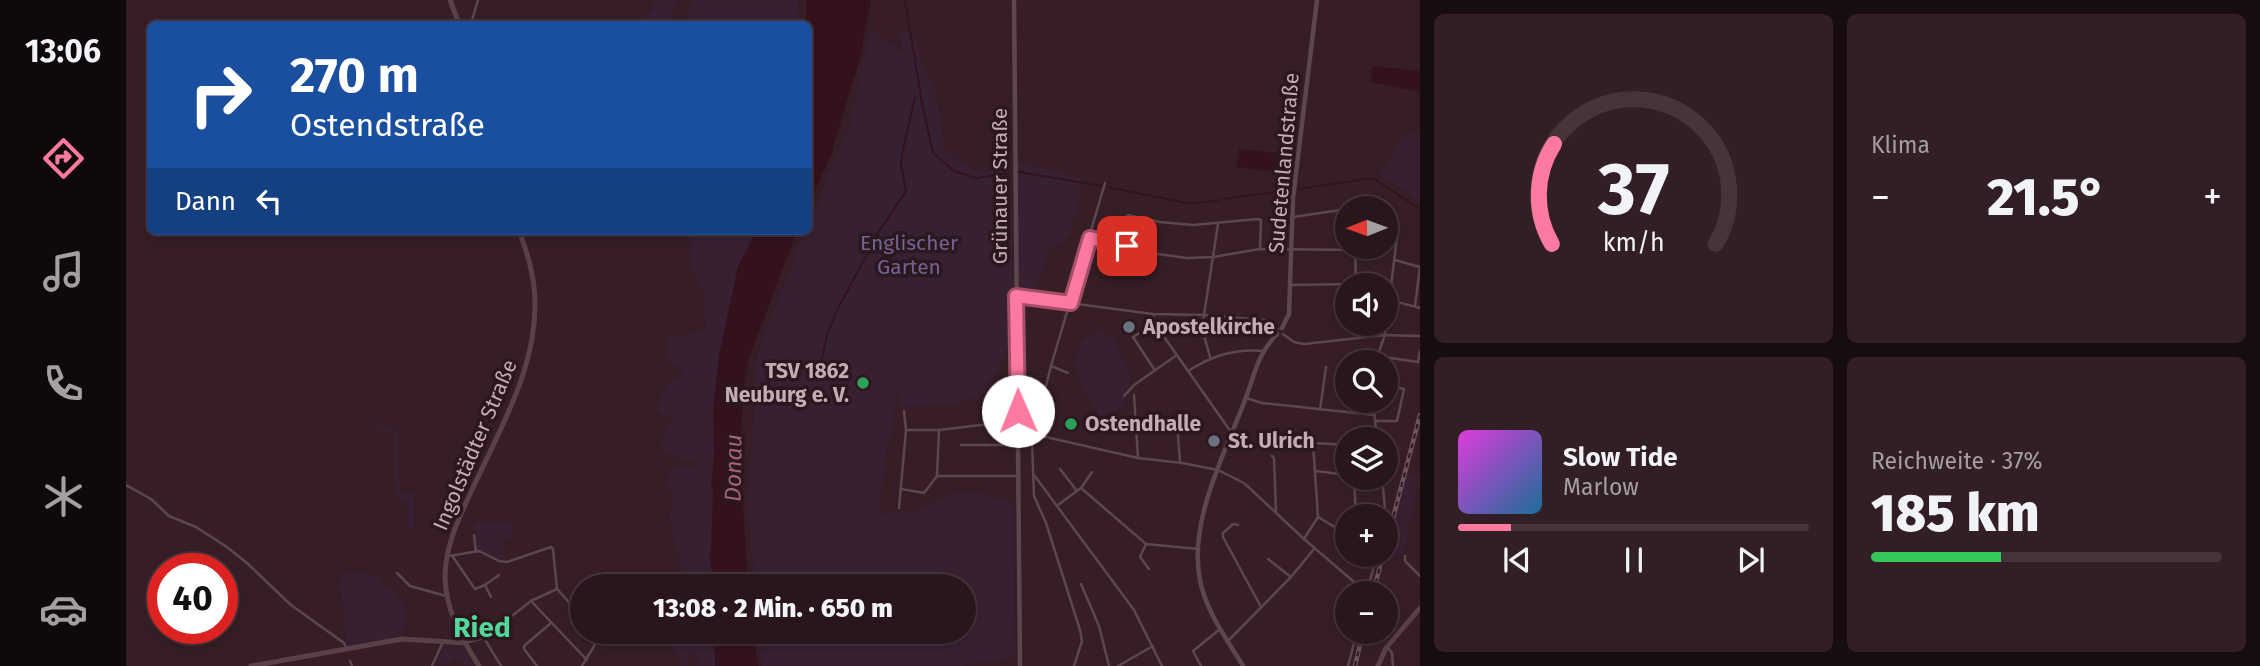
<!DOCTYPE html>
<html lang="de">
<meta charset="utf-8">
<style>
body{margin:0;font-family:"Fira Sans",sans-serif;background:#311f25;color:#f1f3f6;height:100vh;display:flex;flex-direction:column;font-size:26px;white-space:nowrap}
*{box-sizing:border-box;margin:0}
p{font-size:23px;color:#a59fa3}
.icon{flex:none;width:38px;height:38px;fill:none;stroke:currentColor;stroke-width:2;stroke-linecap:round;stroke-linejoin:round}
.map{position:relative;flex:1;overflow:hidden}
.drawer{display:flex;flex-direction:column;gap:14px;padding:14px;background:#170c0f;width:840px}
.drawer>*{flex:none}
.guide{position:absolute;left:21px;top:21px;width:665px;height:214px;border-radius:10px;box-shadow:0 4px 10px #0003,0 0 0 2px #45353b;background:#1a4fa0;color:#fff;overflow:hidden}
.needle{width:46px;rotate:269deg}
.fabs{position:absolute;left:1209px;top:196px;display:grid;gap:14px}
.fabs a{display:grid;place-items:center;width:63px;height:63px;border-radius:50%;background:#29161c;box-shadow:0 4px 10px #0003,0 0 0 2px #45353b;font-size:35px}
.speed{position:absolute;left:21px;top:553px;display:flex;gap:14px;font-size:35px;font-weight:700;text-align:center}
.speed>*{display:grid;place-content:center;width:91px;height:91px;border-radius:50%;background:#29161c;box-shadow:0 4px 10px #0003,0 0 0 2px #45353b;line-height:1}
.speed .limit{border:10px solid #d22;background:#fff;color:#111}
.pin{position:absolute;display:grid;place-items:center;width:60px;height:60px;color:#fff;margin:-30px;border-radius:14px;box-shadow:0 4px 10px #0006}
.me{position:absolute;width:77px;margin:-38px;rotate:359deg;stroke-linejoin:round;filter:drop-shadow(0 0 5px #0008)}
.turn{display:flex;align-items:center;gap:24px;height:147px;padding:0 28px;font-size:32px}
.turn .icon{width:91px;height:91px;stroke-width:2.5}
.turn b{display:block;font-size:49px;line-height:60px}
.then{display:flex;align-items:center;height:66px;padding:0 28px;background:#0003;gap:14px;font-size:26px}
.big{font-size:52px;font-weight:800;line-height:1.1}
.drawer .widget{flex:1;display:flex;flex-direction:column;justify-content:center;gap:10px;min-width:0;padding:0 24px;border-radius:10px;background:#311f25}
.drawer .dial{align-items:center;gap:0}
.dial svg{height:182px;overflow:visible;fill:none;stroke:#45353b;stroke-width:7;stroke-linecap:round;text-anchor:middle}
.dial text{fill:#f1f3f6;stroke:none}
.song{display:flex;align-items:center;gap:21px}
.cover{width:84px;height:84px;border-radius:10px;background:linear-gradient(135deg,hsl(300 70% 55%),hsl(200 70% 35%))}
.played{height:7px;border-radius:4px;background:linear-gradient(90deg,#fc799f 15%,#45353b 15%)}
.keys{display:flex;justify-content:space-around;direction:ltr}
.heat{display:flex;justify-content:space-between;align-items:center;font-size:38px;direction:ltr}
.charge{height:10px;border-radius:5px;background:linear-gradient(90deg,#34c759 37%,#45353b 0)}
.drawer .tiles{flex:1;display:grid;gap:14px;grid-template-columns:repeat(2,1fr)}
.trip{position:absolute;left:444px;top:574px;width:406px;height:70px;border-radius:35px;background:#29161c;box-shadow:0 4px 10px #0003,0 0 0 2px #45353b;font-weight:800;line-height:70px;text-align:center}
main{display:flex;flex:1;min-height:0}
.tab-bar{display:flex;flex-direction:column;width:126px;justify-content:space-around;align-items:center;background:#10090b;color:#a59fa3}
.tab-bar .icon{width:49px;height:49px}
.tab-bar .on{color:#fc799f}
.tab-bar b{font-size:32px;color:#f1f3f6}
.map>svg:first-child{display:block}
.green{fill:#382033}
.water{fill:#34121d}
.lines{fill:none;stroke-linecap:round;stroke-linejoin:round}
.stream{stroke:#34121d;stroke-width:2}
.minor{stroke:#5d474e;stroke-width:2.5}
.tertiary{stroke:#5d474e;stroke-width:4.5}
.secondary{stroke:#5a4047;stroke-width:5}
.rail-casing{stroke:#6f535c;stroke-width:4.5}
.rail{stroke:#2b181e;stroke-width:2;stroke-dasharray:5;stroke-linecap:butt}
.route-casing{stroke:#a44f67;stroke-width:18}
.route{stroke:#fc799f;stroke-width:12}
.worship-dot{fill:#6b7280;stroke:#2b181e;stroke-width:2.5}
.leisure-dot{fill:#2e9e5b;stroke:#2b181e;stroke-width:2.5}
.labels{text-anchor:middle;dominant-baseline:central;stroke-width:7;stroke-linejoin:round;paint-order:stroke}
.street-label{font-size:21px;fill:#c4acb3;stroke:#2b181e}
.park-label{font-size:21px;fill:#736395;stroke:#2b181e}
.poi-label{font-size:21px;font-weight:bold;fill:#c4acb3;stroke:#2b181e;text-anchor:start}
.water-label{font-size:23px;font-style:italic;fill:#a56378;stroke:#2b181e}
.district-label{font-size:28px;font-weight:bold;fill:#54d79a;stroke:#2b181e}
</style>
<main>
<nav class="tab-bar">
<b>13:06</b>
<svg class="icon on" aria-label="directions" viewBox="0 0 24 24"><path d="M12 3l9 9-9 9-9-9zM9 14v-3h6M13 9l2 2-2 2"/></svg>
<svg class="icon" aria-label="music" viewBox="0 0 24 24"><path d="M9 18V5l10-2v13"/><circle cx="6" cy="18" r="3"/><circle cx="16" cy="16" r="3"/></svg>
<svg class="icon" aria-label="phone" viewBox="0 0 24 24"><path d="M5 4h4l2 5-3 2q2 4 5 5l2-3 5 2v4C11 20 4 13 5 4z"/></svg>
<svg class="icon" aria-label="climate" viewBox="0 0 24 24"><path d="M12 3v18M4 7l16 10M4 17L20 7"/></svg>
<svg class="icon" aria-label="car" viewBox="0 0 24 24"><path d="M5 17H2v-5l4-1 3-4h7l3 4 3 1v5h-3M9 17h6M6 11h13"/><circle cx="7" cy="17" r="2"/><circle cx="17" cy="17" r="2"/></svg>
</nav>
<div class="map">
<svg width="1294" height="666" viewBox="0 0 1294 666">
<rect width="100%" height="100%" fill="#371e26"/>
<g class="green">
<path d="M 529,0 L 549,0 L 542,24 L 520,24 L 519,17 L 527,10 Z"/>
<path d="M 566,0 L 672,0 L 673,24 L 560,24 Z"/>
<path d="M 745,29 L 778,55 L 774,32 L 787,33 L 800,74 L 809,85 L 819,151 L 848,170 L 885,171 L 888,334 L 861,392 L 833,403 L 774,406 L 773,378 L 765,438 L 762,437 C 759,464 754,487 753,514 L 795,511 L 825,493 L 854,494 L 887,503 L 889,657 L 846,663 L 837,666 L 636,666 L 633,632 L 838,632 L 838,586 L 629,586 L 622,504 L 632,353 L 679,231 L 682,231 L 683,221 L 723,126 Z"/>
<path d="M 1280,132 L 1294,136 L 1294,203 L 1278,190 L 1254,176 Z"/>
<path d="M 891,162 L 957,179 L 944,234 L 921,253 L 908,292 L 893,292 Z"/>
<path d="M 564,231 L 630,231 L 622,247 L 588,455 L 585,486 L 587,490 L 585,550 L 583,558 L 588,571 L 587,586 L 556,586 C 556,578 557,571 555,563 C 550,537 537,522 549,495 L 542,485 L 543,476 L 548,469 L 554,468 L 555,465 L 571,468 L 570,460 L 556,461 L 536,447 C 536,439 538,427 546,423 L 546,418 L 533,412 C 533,393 542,383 557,375 L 556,370 L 542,360 L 542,338 L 580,332 L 578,293 L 565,269 Z"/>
<path d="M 970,332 L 986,336 C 1005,377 1016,387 981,422 L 973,418 C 968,409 949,373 950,365 C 951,357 954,349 956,342 Z"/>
<path d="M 253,425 L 270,429 L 274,493 L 288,494 L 288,529 L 282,528 L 282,500 L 270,497 L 267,432 L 251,431 Z"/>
<path d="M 1281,474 L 1292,478 L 1277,556 L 1259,555 Z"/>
<path d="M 384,522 L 386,538 L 376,540 L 379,560 C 369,561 361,552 351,550 L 348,523 Z"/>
<path d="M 219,573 L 254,575 L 253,585 L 271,591 L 271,601 L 278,603 L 276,637 L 224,646 L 221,645 L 214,581 L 219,577 Z"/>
<path d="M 518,578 L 519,586 L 457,586 L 457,589 L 450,579 Z"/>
<path d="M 551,632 L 586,632 L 585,642 L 589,650 L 589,666 L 571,666 L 574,657 L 561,654 L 561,666 L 554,666 L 553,659 L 545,646 Z"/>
<path d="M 318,644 L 338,648 L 348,666 L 338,666 L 339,664 L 327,657 L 322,666 L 310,661 Z"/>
</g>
<g class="water">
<path d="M 680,0 L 745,0 L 735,55 L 704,158 L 683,204 L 682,24 L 680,24 Z"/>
<path d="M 1247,66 L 1294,71 L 1294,92 L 1244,82 Z"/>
<path d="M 1113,149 L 1166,154 L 1165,174 L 1110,167 Z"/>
<path d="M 631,231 L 671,231 L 624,356 L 618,384 L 614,453 L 622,586 L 587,586 C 588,572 581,562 585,550 L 587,491 L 585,486 L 588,455 L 587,411 L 593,355 L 612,266 Z"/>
<path d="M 586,632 L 625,632 L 633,666 L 589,666 L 589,650 L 585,642 Z"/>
</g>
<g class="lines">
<g class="stream">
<path d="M 779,0 L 796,103 L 807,153 L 828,171 L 850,178 L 883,173"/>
<path d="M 893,172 L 976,186"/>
<path d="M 981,187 L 1066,204 L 1093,200"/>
<path d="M 1172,189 L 1247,178 L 1294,209"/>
<path d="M 1098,199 L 1165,190"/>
<path d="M 749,237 L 780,191 L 775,164 L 776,154 L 789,97"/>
<path d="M 694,367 L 701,335 L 711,310 L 746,245"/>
</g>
<g class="minor">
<path d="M 345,24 L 352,0"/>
<path d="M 1227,208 L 1249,208"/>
<path d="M 1167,217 L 1222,209"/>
<path d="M 964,238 L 1032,254 L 1061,258 L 1087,257 L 1134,249 L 1229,250"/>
<path d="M 991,244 L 999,218 L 1002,215 L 1034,222 L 1067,225 L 1132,219 L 1135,220 L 1134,249"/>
<path d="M 1229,247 L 1230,285"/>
<path d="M 1269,260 L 1294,267"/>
<path d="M 1164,285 L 1230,284"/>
<path d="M 890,296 L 1027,314 L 1078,315 L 1138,320 L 1152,329"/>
<path d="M 1264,300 L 1294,308"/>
<path d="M 1289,306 L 1294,267"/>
<path d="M 1027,314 L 1029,324 L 1105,432"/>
<path d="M 1235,324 L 1237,337"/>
<path d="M 1157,334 L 1168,342 L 1178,344 L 1259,335 L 1294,336"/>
<path d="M 1251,356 L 1292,362 L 1294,351"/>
<path d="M 1084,357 L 1076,328 L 1092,224"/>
<path d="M 1249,362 L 1259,335 L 1272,229 L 1270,222 L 1260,214"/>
<path d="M 925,366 L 942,373"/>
<path d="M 1028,369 L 1007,337 L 1029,324"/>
<path d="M 1062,371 C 1086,356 1108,348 1138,351"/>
<path d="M 1008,395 L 1012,458"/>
<path d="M 998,396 L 1008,385 L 1051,355"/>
<path d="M 1120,398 L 1136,403 L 1248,415"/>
<path d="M 1247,401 L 1251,439"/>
<path d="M 1194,410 L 1200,367"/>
<path d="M 1249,421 L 1271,421 L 1278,389 L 1260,385"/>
<path d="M 1051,423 L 1054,462"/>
<path d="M 780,430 L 813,430 L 863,424 L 1012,458 L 1056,463 L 1092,470 L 1118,483 L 1178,539 L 1241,593"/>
<path d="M 835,445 L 876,445 L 881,429"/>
<path d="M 1146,456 L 1148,458 L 1150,513"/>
<path d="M 934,469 L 951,491"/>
<path d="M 1190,471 L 1222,475"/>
<path d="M 908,475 L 1008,610 L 1036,666"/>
<path d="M 811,476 L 892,476"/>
<path d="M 1228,478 L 1230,516"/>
<path d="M 1256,478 L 1260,519"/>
<path d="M 0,485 L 25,499 L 43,516 L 70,527 L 101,547 L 121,563 L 165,605 L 218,643 L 221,649"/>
<path d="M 955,488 L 1020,544"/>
<path d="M 775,489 L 798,493 L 811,476 L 813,430"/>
<path d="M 932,505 L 955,488 L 966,472"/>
<path d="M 773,508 L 780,430 L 778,411"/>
<path d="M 1192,517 L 1222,535"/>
<path d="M 1112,525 L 1107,524 L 1097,533 L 1097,537 L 1135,607"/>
<path d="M 348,535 L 350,552"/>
<path d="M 1178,539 L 1192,517 L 1187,443 L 1222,445"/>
<path d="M 323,556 L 353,551 L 373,561 L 381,562 L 425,547 L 427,549 L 431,589"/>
<path d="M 1279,556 L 1279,561 L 1294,576"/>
<path d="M 327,557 L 349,589 L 359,585 L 373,575"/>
<path d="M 1142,559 L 1165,577"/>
<path d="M 1023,569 L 1014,557 L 1020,544 L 1072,549"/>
<path d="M 271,573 L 284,586 L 320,596"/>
<path d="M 955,584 L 973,626 L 983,666"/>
<path d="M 359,585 L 365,597"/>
<path d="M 431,589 L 457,618"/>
<path d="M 1241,592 L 1251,555"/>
<path d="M 405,601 L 461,660"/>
<path d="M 358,638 L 375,666"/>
<path d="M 1102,641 L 1165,577 L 1188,549"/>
<path d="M 339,643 L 358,638 L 405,601 L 431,589"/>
<path d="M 1261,647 L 1266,653 L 1267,666"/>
<path d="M 224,661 L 226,666"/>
<path d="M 306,666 L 316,644"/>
<path d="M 411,666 L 398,649 L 398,646 L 425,623"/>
<path d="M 456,666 L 471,641 L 472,634 L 470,632"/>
<path d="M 948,666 L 956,641 L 954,630 L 920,523 L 908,496 L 906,441 L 925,366 L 979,183"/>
<path d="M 992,666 L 1027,646"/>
<path d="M 1075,666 L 1067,651 L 1094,629"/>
<path d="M 1222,666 L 1231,632"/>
</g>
<g class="tertiary">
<path d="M 888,0 L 894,666"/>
<path d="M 1156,328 L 1163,314 L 1167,198 L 1191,0"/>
<path d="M 1117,666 C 1101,639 1080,612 1074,580 C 1062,522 1099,453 1119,400 C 1129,374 1131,355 1151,334"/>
</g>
<g class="secondary">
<path d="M 324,0 L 333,24"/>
<path d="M 125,666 L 276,639 L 339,643"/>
<path d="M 353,666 C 336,639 320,611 319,578 C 319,547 332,520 345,492 C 374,428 416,361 408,287 C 406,268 400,249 393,231"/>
<path d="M 1252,666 L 1260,648 L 1294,608"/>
</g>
<g class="rail-casing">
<g id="rail">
<path d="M 1260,545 L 1294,415"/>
<path d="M 1247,593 L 1257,555"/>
<path d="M 1229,666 L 1237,632"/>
</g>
</g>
<use href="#rail" class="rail"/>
</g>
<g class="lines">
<g class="route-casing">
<path id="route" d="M 892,411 L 890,296 L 945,303 L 964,238 L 1001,246"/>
</g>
<use href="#route" class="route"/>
</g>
<g class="worship-dot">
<circle cx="1003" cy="327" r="7"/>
<circle cx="1088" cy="441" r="7"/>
</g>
<g class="leisure-dot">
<circle cx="737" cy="383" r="7"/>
<circle cx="945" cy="424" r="7"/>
</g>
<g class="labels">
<g class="street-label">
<text transform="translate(1158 163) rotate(-85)">Sudetenlandstraße</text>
<text transform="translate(874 186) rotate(-90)">Grünauer Straße</text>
<text transform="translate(349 445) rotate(-67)">Ingolstädter Straße</text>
</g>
<g class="park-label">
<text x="783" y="243">Englischer<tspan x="783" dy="24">Garten</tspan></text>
</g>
<g class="poi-label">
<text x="1017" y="327">Apostelkirche</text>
<text x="723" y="371" text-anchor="end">TSV 1862<tspan x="723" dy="24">Neuburg e. V.</tspan></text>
<text x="959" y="424">Ostendhalle</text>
<text x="1102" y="441">St. Ulrich</text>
</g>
<g class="water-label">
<text transform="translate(607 468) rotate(-89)">Donau</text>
</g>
<g class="district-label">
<text x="356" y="627">Ried</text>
</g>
</g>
</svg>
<div class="fabs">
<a><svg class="needle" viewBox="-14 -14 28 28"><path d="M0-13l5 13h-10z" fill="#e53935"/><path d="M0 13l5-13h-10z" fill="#a59fa3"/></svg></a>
<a><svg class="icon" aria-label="sound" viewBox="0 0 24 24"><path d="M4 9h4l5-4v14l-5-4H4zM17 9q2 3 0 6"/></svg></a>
<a><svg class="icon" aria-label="search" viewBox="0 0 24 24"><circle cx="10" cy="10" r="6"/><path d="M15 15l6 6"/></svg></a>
<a><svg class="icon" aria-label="layers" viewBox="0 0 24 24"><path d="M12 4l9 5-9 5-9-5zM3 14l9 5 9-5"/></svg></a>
<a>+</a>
<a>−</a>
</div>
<div class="speed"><div class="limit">40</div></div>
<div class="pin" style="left:1001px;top:246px;background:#d93025"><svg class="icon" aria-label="arrive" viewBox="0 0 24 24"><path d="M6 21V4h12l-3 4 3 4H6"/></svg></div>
<svg class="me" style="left:892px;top:411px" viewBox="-20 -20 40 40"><circle r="19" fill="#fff"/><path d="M0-13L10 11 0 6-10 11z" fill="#fc799f"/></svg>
<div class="trip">13:08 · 2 Min. · 650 m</div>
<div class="guide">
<div class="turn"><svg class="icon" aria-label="right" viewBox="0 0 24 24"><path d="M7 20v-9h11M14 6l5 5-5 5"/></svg><div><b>270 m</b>Ostendstraße</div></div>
<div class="then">Dann<svg class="icon" aria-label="left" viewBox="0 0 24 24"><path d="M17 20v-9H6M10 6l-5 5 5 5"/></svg></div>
</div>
</div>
<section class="drawer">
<div class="tiles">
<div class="widget dial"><svg viewBox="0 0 100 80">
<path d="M14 69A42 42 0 1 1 86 69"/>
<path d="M14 69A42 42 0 0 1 15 25" stroke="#fc799f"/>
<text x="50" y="56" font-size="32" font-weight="700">37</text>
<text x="50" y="72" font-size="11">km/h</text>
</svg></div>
<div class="widget"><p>Klima</p>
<div class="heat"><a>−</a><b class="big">21.5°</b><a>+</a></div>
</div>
<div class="widget">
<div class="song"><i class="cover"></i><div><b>Slow Tide</b><p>Marlow</p></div></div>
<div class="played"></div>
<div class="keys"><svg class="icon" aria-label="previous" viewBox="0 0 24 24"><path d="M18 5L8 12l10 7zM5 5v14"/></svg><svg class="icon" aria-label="pause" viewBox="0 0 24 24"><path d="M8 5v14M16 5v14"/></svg><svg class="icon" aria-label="next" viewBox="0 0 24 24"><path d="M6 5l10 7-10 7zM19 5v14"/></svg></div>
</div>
<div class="widget"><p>Reichweite · 37%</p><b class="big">185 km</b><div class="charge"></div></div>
</div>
</section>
</main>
